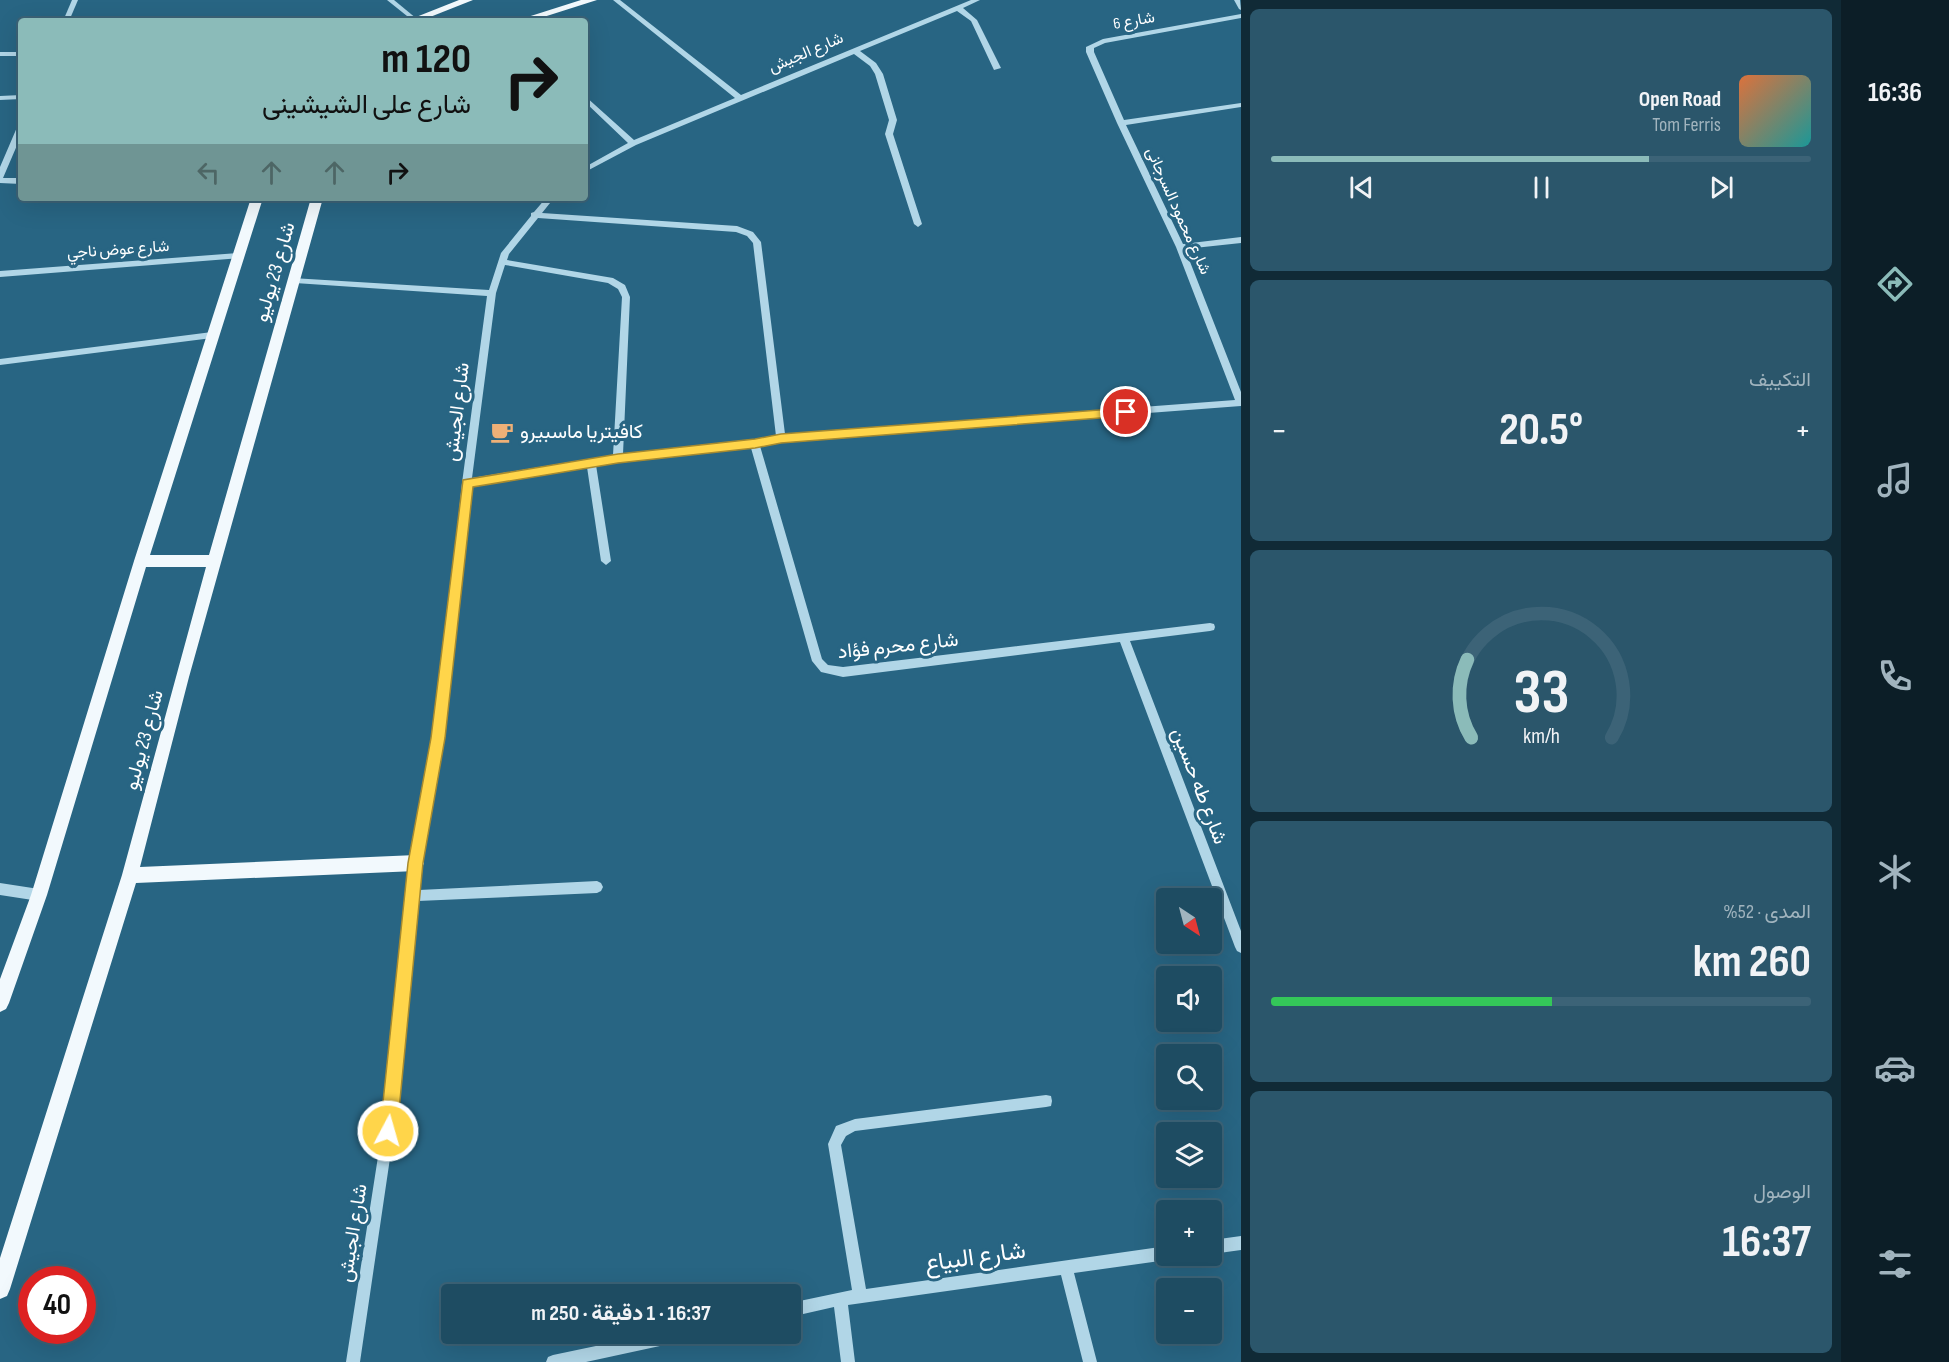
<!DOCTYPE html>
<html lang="ar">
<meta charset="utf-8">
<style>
body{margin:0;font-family:"Sofia Sans Condensed",Vazirmatn,sans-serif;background:#2b566b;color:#f1f3f6;direction:rtl;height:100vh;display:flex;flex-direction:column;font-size:22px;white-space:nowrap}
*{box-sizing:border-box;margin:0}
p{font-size:20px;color:#a1b4be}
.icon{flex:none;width:33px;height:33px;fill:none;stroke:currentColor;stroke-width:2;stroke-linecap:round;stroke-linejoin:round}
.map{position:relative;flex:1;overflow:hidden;direction:ltr}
.side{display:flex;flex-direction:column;gap:9px;padding:9px;background:#102a36;width:600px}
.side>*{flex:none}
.hud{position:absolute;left:18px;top:18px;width:570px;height:183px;border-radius:6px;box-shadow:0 6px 24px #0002,0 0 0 2px #3c6377;direction:rtl;background:#8bbbb9;color:#111;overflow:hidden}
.needle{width:39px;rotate:144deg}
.controls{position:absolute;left:1156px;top:888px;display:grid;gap:12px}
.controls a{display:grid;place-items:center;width:66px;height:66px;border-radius:6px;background:#1e4c62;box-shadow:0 6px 24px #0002,0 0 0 2px #3c6377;font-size:30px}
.speed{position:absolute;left:18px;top:1266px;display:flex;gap:12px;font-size:30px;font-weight:700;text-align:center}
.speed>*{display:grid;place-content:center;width:78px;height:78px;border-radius:50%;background:#1e4c62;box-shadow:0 6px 24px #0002,0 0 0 2px #3c6377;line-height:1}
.speed .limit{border:9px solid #d22;background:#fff;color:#111}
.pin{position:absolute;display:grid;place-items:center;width:51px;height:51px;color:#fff;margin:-26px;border:3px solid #fff;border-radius:50%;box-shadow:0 2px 6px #0007}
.me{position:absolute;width:66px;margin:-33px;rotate:6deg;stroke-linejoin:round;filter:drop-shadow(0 0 4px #0008)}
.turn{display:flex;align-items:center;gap:21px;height:126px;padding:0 18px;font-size:27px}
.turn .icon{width:78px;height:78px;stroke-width:2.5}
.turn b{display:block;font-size:42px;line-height:51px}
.lanes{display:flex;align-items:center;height:57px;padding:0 18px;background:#0003;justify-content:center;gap:30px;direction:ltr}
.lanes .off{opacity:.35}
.big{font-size:45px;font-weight:700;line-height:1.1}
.side .widget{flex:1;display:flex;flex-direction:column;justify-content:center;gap:9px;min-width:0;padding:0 21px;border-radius:9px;background:#2b566b}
.side .dial{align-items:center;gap:0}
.dial svg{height:156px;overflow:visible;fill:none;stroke:#3c6377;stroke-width:7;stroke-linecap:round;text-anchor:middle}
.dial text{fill:#f1f3f6;stroke:none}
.song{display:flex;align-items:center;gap:18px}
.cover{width:72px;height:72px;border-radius:9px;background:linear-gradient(135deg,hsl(20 70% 55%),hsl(180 70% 35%))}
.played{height:6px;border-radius:3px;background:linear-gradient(90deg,#8bbbb9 70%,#3c6377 70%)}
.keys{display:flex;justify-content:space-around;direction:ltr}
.heat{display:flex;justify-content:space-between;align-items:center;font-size:33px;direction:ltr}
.charge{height:9px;border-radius:4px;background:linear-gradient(90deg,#34c759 52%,#3c6377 0)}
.trip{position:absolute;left:441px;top:1284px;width:360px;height:60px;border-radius:6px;background:#1e4c62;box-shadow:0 6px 24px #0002,0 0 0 2px #3c6377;font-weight:700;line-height:60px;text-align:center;direction:rtl}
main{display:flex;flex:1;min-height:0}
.menu{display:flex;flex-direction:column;width:108px;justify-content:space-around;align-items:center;background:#0c1e27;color:#a1b4be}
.menu .icon{width:42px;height:42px}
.menu .on{color:#8bbbb9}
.menu b{font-size:27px;color:#f1f3f6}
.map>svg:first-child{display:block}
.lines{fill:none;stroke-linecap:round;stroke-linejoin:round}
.minor{fill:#b1d6e7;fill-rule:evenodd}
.major{fill:#f2f9fd;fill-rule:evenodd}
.route{fill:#ffd54a;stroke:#a68a30;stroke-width:1.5}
.labels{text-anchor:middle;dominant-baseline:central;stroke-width:6;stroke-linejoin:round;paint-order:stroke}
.far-street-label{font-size:16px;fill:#fff;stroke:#286583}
.street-label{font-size:20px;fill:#fff;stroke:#286583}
.poi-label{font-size:20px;fill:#fff;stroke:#286583;text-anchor:start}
.near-street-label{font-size:24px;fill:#fff;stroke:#286583}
</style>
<main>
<nav class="menu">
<b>16:36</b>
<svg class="icon on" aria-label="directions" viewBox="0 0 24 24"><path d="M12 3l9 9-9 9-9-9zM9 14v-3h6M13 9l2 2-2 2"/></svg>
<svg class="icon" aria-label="music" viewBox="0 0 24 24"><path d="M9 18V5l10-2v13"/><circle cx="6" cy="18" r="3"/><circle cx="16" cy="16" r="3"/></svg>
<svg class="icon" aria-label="phone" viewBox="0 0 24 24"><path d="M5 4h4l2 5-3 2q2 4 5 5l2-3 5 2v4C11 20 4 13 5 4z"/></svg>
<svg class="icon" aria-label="climate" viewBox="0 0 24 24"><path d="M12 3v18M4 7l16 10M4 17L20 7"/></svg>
<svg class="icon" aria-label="car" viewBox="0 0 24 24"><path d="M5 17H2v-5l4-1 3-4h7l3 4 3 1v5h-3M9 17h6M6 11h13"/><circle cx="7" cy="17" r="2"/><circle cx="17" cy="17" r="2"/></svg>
<svg class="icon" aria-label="filters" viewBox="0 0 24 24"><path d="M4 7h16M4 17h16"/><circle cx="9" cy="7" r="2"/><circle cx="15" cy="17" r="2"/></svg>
</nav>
<section class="side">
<div class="widget">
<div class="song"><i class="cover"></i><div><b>Open Road</b><p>Tom Ferris</p></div></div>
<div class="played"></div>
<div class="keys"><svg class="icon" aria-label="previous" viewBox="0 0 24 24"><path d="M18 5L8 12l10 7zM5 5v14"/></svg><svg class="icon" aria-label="pause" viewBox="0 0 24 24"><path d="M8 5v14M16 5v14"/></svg><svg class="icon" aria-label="next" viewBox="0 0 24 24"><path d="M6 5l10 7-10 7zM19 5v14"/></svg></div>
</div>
<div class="widget"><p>التكييف</p>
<div class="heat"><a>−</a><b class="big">20.5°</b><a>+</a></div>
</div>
<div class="widget dial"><svg viewBox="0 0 100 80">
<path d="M14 69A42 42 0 1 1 86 69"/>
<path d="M14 69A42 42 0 0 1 12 29" stroke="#8bbbb9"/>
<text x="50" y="56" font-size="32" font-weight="700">33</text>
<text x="50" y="72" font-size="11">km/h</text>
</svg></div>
<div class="widget"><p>المدى · 52%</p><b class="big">260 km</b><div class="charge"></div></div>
<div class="widget"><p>الوصول</p><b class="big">16:37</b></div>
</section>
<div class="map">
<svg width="1241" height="1362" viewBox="0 0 1241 1362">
<rect width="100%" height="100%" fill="#286583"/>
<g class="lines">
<g class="minor">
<path d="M 72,0 L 78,0 L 69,21 L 63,21 Z"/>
<path d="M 387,0 L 394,0 L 417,19 L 412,20 Z"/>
<path d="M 613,0 L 620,0 L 741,95 L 971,0 L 980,0 L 963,8 L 977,20 L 1001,68 L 994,70 L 971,21 L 957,11 L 860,51 L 876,63 L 883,74 L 897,120 L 893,134 L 922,224 L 918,227 L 914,224 L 885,134 L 889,120 L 875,74 L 870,66 L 854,54 L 636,145 L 585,172 L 585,167 L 628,143 L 585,102 L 585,96 L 634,140 L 735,98 Z"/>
<path d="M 1234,0 L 1240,0 L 1241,10 L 1239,9 Z"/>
<path d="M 1241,14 L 1241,18 L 1105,43 L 1094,48 L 1094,52 L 1124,120 L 1241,103 L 1241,107 L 1126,125 L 1183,244 L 1241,237 L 1241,243 L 1185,249 L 1241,392 L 1241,406 L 781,441 L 760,446 L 822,659 L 828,665 L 843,667 L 1210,623 L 1214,624 L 1215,627 L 1214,630 L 1210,631 L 1130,641 L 1241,931 L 1241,953 L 1237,951 L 1235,947 L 1120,642 L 843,677 L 821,672 L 812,661 L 751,448 L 596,465 L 611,561 L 606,565 L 601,561 L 587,467 L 471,486 C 463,569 456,653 444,736 C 436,788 424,838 419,890 L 597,881 L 601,883 L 603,887 L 601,891 L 597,893 L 418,901 L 394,1131 L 360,1362 L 346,1362 L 382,1131 L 410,863 L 433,738 L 443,662 L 462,483 L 487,296 L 295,283 L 291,280 L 292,278 L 489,290 L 501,253 L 531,216 L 531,213 L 534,212 L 546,198 L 554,198 L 542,213 L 737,226 L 753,232 L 761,242 L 785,434 L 1235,400 L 1176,247 L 1117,123 L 1086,52 L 1086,47 L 1103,39 ZM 538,218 L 736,232 L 747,236 L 753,243 L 776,436 L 755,440 L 623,454 L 630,297 L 625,285 L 613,278 L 507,260 L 509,254 ZM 505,265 L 608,283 L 618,289 L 622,297 L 613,455 L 472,478 L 496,293 Z"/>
<rect x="0" y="52" width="21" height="4"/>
<path d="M 21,95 L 21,99 L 0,100 L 0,96 Z"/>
<path d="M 18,125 L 21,125 L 21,136 L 3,178 L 21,178 L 21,184 L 0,183 L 0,167 Z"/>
<path d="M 238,253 L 241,254 L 241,258 L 0,277 L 0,271 Z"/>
<path d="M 212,332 L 216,335 L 212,338 L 0,365 L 0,359 Z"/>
<path d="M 0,883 L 39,889 L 43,891 L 45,895 L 43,899 L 39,901 L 0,895 Z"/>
<path d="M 1046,1095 L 1051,1096 L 1052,1101 L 1051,1106 L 1046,1107 L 855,1131 L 846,1136 L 841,1145 L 866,1289 L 1167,1246 L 1167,1256 L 1173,1256 L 1167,1260 L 1074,1273 L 1097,1362 L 1083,1362 L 1061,1275 L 848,1305 L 855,1362 L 841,1362 L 834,1307 L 790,1317 L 790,1303 L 852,1290 L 828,1144 L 836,1126 L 855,1119 Z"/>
<path d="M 1241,1236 L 1241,1250 L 1212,1254 L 1212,1240 Z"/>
<path d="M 653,1334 L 690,1334 L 688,1339 L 683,1341 L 586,1362 L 546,1362 L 548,1357 L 553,1355 Z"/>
</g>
<g class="major">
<path d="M 459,0 L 473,0 L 420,21 L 406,21 Z"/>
<path d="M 581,0 L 597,0 L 531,21 L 515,21 Z"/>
<path d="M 251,198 L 263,198 L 150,555 L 209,555 L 311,198 L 323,198 L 189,677 L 140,867 L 416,855 L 422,858 L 424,863 L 422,868 L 416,871 L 136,883 L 10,1289 L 7,1296 L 0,1299 L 0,1258 L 122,875 L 206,567 L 146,567 L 47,895 L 9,1003 L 6,1009 L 0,1012 L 0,979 L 31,895 L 134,561 Z"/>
</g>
</g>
<path class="route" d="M 1126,408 L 1132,412 L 1126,416 L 781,443 L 755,448 L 618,463 L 473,487 L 445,738 L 423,863 L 397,1131 L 394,1137 L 388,1139 L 382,1137 L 380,1131 L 408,863 L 431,738 L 463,480 L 618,454 L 755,439 L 781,434 Z"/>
<defs>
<g id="cafe-bare" transform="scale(1.8)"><path d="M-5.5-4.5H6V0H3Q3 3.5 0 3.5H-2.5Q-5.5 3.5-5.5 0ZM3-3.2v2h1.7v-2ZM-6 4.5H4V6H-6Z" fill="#eeb077" stroke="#286583" stroke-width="2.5" paint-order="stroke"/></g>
</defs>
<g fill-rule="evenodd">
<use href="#cafe-bare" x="502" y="432"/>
</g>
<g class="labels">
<g class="far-street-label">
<text transform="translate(1134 21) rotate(-10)">شارع 6</text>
<text transform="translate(806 53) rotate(-23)">شارع الجيش</text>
<text transform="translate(1178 211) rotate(66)">شارع محمود السرجانى</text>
<text transform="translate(118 250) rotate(-4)">شارع عوض ناجي</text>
</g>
<g class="street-label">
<text transform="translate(275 272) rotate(-74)">شارع 23 يوليو</text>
<text transform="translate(457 412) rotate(-83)">شارع الجيش</text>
<text transform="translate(898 646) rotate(-6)">شارع محرم فؤاد</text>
<text transform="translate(144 740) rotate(-75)">شارع 23 يوليو</text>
<text transform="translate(1199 786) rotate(69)">شارع طه حسين</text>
<text transform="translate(353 1233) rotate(-81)">شارع الجيش</text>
</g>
<g class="poi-label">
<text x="520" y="432">كافيتريا ماسبيرو</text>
</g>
<g class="near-street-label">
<text transform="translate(975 1257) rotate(-8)">شارع البياع</text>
</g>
</g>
</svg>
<div class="controls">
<a><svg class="needle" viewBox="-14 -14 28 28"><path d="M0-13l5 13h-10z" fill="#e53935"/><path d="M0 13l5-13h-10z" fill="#a1b4be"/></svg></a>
<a><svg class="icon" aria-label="sound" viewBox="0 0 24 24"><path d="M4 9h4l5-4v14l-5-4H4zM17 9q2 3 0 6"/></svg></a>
<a><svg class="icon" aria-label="search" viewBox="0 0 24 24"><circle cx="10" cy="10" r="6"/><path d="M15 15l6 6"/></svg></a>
<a><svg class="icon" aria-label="layers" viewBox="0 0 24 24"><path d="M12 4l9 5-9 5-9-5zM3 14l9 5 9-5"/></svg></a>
<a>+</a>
<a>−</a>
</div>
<div class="speed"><div class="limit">40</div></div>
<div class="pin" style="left:1126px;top:412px;background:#d93025"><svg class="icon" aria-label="arrive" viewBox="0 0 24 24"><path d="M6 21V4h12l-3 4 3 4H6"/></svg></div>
<svg class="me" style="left:388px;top:1131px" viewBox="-20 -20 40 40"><circle r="17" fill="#ffd54a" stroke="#fff" stroke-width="3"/><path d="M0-11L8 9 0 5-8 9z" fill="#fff"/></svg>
<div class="trip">16:37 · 1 دقيقة · 250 m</div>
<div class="hud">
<div class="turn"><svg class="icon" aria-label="right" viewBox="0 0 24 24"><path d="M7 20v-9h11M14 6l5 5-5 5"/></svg><div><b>120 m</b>شارع على الشيشينى</div></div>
<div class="lanes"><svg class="icon off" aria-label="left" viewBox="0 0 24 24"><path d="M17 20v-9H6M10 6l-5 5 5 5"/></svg><svg class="icon off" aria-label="ahead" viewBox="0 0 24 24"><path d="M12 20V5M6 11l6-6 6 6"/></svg><svg class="icon off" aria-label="ahead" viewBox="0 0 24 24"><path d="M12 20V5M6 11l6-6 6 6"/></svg><svg class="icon" aria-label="right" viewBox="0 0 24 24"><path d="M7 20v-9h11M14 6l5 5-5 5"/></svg></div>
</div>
</div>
</main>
